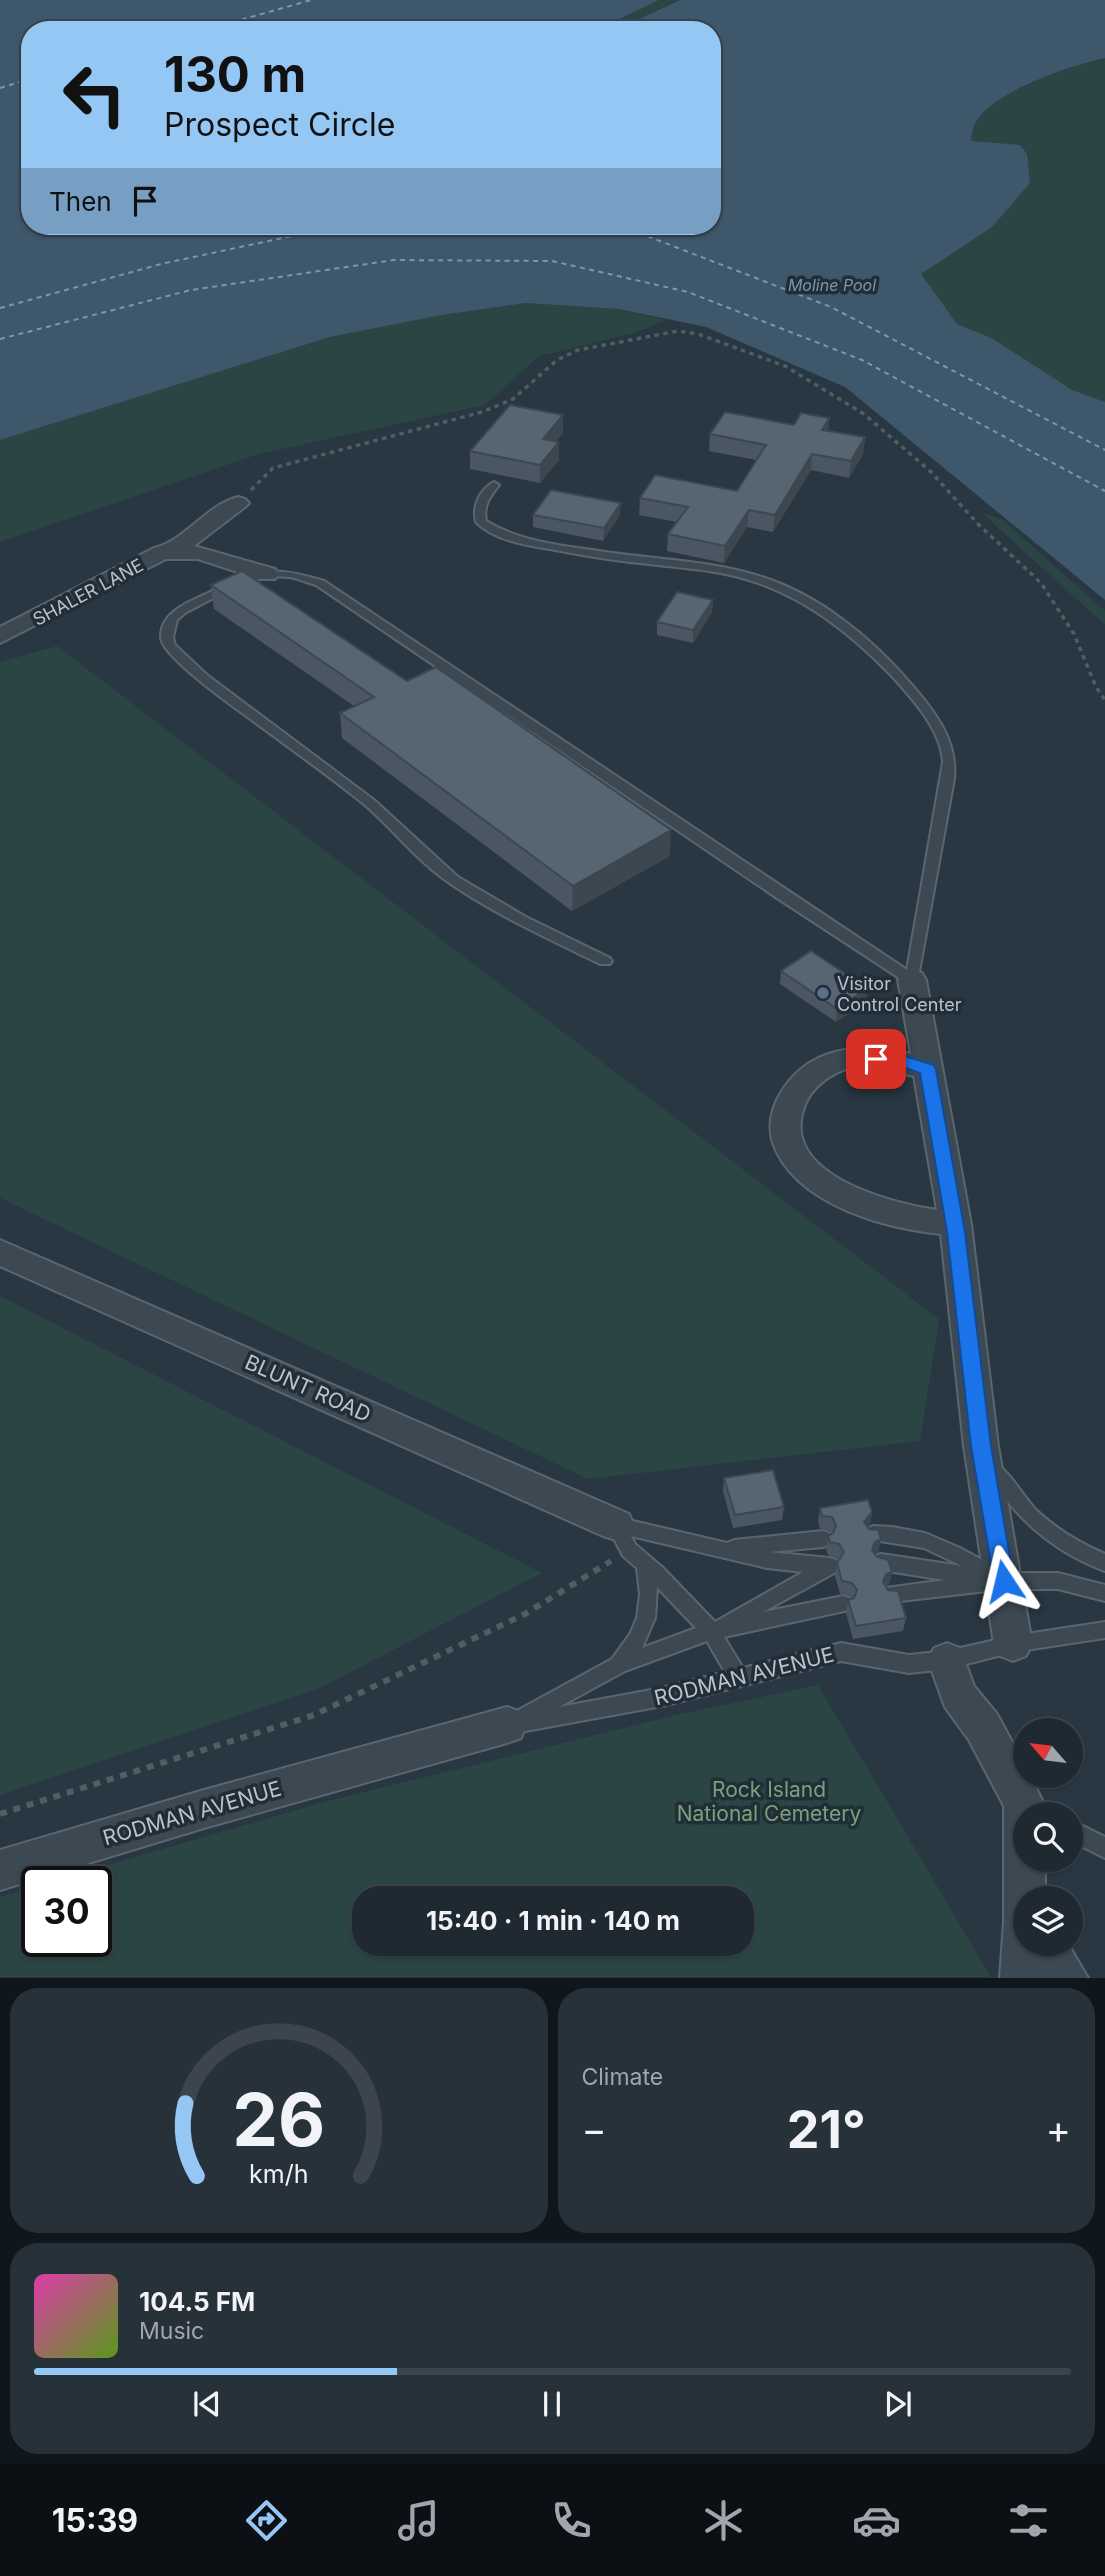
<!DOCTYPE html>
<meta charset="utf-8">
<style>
body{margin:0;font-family:Inter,sans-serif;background:#26313a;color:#f1f3f6;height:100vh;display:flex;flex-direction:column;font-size:26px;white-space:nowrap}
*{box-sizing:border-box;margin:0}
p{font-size:23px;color:#a1a6ac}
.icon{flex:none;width:38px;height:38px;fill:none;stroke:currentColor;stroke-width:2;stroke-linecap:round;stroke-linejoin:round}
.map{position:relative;height:1978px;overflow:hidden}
.panel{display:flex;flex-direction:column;gap:10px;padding:10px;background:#10171c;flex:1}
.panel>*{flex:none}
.guide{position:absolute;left:21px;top:21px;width:700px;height:214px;border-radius:28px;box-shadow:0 2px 5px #0004,0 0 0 2px #3c454d;background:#95c7f5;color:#111;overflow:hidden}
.needle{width:46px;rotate:298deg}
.controls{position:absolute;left:1013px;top:1718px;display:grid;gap:14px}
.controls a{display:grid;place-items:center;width:70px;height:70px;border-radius:50%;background:#1e2932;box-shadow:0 2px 5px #0004,0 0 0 2px #3c454d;font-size:35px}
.speed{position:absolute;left:21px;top:1866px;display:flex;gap:14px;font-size:35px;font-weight:700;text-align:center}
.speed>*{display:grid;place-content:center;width:91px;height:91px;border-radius:50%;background:#1e2932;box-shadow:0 2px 5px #0004,0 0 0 2px #3c454d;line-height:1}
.speed .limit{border:4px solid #111;border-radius:10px;background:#fff;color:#111}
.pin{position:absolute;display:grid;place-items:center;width:60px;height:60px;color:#fff;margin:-30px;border-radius:14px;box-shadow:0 4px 10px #0006}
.me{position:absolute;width:77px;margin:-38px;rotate:350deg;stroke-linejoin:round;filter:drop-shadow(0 0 5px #0008)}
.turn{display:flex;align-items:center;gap:24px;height:147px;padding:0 28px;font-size:32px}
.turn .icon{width:91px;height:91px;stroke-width:2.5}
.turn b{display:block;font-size:49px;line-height:60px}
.then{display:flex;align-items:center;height:66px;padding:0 28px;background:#0003;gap:14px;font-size:26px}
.big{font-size:52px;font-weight:700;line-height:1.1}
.panel .card{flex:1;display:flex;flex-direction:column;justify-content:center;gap:10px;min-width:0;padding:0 24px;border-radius:28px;background:#26313a}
.panel .dial{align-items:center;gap:0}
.dial svg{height:182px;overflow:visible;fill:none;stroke:#3c454d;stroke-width:7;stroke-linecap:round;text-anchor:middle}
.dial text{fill:#f1f3f6;stroke:none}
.song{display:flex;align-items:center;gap:21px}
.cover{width:84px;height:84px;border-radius:10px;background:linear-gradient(135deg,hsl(320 70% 55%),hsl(90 70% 35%))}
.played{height:7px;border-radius:4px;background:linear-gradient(90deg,#95c7f5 35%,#3c454d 35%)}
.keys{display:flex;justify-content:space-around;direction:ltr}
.heat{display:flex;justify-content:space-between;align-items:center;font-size:38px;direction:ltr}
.panel .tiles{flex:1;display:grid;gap:10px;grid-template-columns:1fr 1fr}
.card:last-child{grid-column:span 2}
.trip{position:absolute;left:352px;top:1886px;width:402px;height:70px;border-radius:28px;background:#1e2932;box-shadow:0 2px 5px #0004,0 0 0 2px #3c454d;font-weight:700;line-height:70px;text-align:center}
.tabs{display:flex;height:112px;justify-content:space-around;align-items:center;background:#0c1014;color:#a1a6ac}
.tabs .icon{width:49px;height:49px}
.tabs .current{color:#95c7f5}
.tabs b{font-size:32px;color:#f1f3f6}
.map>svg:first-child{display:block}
.green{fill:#2b4544;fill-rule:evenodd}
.water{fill:#3f576a}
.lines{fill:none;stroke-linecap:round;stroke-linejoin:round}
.ferry{stroke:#7b97ad;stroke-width:2;stroke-dasharray:5 4.5;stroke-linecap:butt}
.lane-casing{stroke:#5a666f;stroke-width:4}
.street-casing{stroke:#5a666f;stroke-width:4}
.path-far1{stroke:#4a6160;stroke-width:3.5;stroke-dasharray:4.5 4.5;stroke-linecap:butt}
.path{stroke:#4a6160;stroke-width:6;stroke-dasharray:7 7;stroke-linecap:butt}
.lane{fill:#3c4852;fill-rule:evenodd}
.street{fill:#3c4852;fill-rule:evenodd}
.wall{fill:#4a5762}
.shaded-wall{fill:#3c4750}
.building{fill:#566572;stroke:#3c4750;stroke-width:2}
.route{fill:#1a73e8;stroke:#114b97;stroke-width:2}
.service-dot{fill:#5c6f8a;stroke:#212d37;stroke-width:2.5}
.labels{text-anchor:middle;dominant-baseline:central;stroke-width:7;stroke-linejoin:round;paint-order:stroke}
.far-water-label{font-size:16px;font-style:italic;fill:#7b97ad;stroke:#212d37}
.street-label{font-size:18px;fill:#b9c3cc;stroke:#212d37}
.poi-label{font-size:18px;fill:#b9c3cc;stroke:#212d37;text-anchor:start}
.near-street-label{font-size:21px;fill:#b9c3cc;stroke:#212d37}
.near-park-label{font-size:21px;fill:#78a17c;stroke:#212d37}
</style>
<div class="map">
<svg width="1105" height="1978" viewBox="0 0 1105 1978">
<rect width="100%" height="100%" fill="#283742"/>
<g class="green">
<path d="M 659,0 L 680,0 L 616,30 L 597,30 Z"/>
<path d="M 1105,58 L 1105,413 L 872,294 L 971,141 C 973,134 973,125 977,120 C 996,90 1072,65 1105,58 Z"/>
<path d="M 526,303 L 619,309 L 667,320 L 634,333 L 539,356 L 485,405 L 259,454 L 0,542 L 0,440 L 330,337 L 442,315 Z"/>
<path d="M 982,513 L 1002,519 L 1105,611 L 1105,625 Z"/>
<path d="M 57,646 L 939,1319 L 920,1441 L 588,1479 L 0,1198 L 0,662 Z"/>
<path d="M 0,1296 L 542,1573 L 320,1688 L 0,1795 Z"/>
<path d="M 818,1685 L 991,1977 L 0,1977 L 0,1897 L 37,1886 L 37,1941 L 96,1941 L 96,1881 L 53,1881 L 324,1802 L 681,1714 ZM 364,1899 L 742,1899 L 742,1944 L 364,1944 Z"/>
</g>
<path class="water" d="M 0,0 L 659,0 L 597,30 L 30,30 L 30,226 L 712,226 L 712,30 L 616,30 L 680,0 L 1105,0 L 1105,58 C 1072,65 997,90 977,120 C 973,125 972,134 971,141 L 1020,145 L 1027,154 L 1030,183 L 992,227 L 921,274 L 957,324 L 993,339 L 1072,390 L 1105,402 L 1105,600 L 845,387 L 706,327 L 619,309 L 526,303 L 442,315 L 330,337 L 0,440 Z"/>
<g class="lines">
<g class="ferry">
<path d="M 205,30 L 311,0"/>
<path d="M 0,88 L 30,79"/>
<path d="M 621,226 L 831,307 L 1105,450"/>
<path d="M 0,308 L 161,264 L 338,226"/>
<path d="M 0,339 L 191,290 L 394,260 L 552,261 L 688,292 L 862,360 L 1105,491"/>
</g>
<g class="lane-casing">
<g id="lane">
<path d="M 494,482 L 499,485 C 490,497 483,505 486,521 C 519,541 561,546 599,551 C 649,559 702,560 752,574 C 815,591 870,636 912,685 C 935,712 958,741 954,779 L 917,983 L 907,983 L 777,898 L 316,585 C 307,583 298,578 289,577 C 252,573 217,597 185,613 L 177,620 L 173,637 L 175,645 L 207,675 L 374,800 L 458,877 L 526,917 L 610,958 L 612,961 L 610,964 L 600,964 C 549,939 498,916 451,884 C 420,864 393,829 365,805 C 324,772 280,741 238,710 C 222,698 163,656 161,638 C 160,612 189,602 208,593 C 255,569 273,565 324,581 L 907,970 L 943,762 C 941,729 911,697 889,673 C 849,632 804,597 749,580 C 717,570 682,568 649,564 C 617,561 586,556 555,550 C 529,546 495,541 476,522 C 472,506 480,489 494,482 Z"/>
<path d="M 996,1465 C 1008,1469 1025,1499 1036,1510 C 1056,1529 1080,1543 1105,1554 L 1105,1571 C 1056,1553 1018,1521 990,1477 L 987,1472 L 990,1467 Z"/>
<path d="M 616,1517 L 727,1543 L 734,1540 L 823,1531 L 829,1533 L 832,1539 L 829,1545 L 823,1547 L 769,1552 L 830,1558 L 836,1560 L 839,1566 L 836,1572 L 763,1612 L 843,1596 L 849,1598 L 852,1604 L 849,1610 L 724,1637 L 743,1668 L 841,1643 L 909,1655 L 947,1651 L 1013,1636 L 1105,1622 L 1105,1638 L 1013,1652 L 947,1669 L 909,1673 L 841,1661 L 662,1706 L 509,1734 L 502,1731 L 499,1725 L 502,1719 L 612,1659 L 630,1634 L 637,1618 L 640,1594 L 637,1568 L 623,1556 L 607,1525 L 610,1520 ZM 631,1536 L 767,1568 L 803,1572 L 715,1622 L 663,1568 L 635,1544 ZM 657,1587 L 696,1628 L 642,1648 L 655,1618 ZM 707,1641 L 725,1672 L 662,1688 L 559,1707 L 625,1671 Z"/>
<path d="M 873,1526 L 892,1527 L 925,1533 L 960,1548 L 1006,1573 L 1058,1573 L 1105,1585 L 1105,1601 L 1058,1589 L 1004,1589 L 892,1602 L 886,1600 L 883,1594 L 886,1588 L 945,1580 L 881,1570 L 875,1568 L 872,1562 L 875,1556 L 881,1554 L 962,1566 L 924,1548 L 867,1539 L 864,1534 L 867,1529 Z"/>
<path d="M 1071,1820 L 1105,1837 L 1105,1858 L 1071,1841 Z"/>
</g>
</g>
<g class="street-casing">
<g id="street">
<path d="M 238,497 L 245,499 L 249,503 L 245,507 L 194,546 L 275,569 L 278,574 L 275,579 L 259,579 L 198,559 L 166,559 L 0,643 L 0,627 L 154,548 C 185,541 206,505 238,497 Z"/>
<path d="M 912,971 L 922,973 L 926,980 L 971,1224 L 998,1446 L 1032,1644 L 1026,1656 L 1013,1661 L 1000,1656 L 994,1644 L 964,1446 L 941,1234 C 883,1228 795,1204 773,1143 C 768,1128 771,1110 779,1096 C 807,1046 860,1042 911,1054 L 898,980 L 902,973 ZM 849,1068 L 879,1069 L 914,1076 L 937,1210 C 889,1203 777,1174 805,1105 C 812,1087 831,1073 849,1068 Z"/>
<path d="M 0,1240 L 629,1514 L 634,1525 L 629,1536 L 616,1540 L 603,1536 L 0,1266 Z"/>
<path d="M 947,1643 L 960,1648 L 974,1686 L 997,1714 L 1026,1768 L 1026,1776 L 1030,1776 L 1044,1804 L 1044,1815 L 1026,1815 L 1026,1860 L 1045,1860 L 1045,1899 L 1026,1899 L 1026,1944 L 1068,1944 L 1088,1978 L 1000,1978 L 1004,1922 L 1004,1806 L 969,1740 L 945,1707 L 928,1660 L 934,1648 Z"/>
<path d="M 507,1707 L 521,1712 L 526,1725 L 521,1738 L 507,1743 L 204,1828 L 0,1890 L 0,1850 L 204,1790 Z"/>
</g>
</g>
<path class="path-far1" d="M 251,490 L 273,468 L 482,412 L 513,399 L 557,360 L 578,350 L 678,331 L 698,334 L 785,366 L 864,414 L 931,472 L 977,523 L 1041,583 L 1074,634 L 1096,687 L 1105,700"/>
<path class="path" d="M 0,1814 L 314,1715 L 525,1614 L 611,1561"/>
<use href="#lane" class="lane"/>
<use href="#street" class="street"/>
</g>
<g class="wall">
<path d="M 563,415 L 563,433 L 556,441 L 559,460 L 540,483 L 470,469 L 470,451 Z"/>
<path d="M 829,418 L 828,431 L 865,437 L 863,454 L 849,478 L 811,470 L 773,532 L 747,527 L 724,563 L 667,551 L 668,534 L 677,522 L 639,515 L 640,498 L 737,491 L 756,460 L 709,451 L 710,434 L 794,425 Z"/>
<path d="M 533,515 L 620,515 L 603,541 L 533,527 Z"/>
<path d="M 211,585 L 407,681 L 670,856 L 572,911 L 342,738 L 340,713 L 354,706 L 214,609 Z"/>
<path d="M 713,600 L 712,612 L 693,643 L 657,635 L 657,622 Z"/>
<path d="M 781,971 L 866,1001 L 836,1022 L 780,984 Z"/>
<path d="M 724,1478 L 784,1507 L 782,1520 L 733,1528 L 723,1491 Z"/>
<path d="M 820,1508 L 872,1512 L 870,1525 L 868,1527 L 881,1539 L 878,1552 L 874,1554 L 892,1572 L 889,1585 L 886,1586 L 906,1618 L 903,1631 L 853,1639 L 846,1613 L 848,1600 L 852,1599 L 850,1596 L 840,1594 L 835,1576 L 837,1563 L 838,1560 L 837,1558 L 828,1555 L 826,1549 L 828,1536 L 832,1534 L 830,1531 L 820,1529 L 818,1521 Z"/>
</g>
<g class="shaded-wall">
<path d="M 563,415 L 563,433 L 543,457 L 543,439 Z"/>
<path d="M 829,418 L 828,435 L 822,430 Z"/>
<path d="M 865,437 L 863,454 L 849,478 L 851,461 Z"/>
<path d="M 559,442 L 559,460 L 540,483 L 540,465 Z"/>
<path d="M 812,454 L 811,470 L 773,532 L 775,515 Z"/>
<path d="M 621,503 L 620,515 L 603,541 L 604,528 Z"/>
<path d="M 749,510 L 747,527 L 724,563 L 725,546 Z"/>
<path d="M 713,600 L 712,612 L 693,643 L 693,630 Z"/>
<path d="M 671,830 L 670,856 L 572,911 L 573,886 Z"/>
<path d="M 867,988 L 866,1001 L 836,1022 L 837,1009 Z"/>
<path d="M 872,1512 L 870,1525 L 862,1535 L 864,1522 Z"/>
<path d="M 881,1539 L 878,1552 L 873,1555 L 872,1550 L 875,1542 Z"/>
<path d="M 892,1572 L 889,1585 L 884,1587 L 883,1582 L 886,1574 Z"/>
</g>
<g class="building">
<path d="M 510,405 L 563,415 L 543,439 L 559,442 L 540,465 L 470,451 Z"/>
<path d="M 725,412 L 794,425 L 801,413 L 829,418 L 822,430 L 865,437 L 851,461 L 812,454 L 775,515 L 749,510 L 725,546 L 668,534 L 688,507 L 640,498 L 655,475 L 737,491 L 766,445 L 710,434 Z"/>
<path d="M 551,490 L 621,503 L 604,528 L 533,515 Z"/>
<path d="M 242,571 L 407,681 L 436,667 L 671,830 L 573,886 L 340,713 L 374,697 L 211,585 Z"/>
<path d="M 677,592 L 713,600 L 693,630 L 657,622 Z"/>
<path d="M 811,951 L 867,988 L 837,1009 L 781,971 Z"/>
<path d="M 773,1470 L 784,1507 L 735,1515 L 724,1478 Z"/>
<path d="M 868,1500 L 872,1512 L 864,1522 L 869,1529 L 878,1530 L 881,1539 L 875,1542 L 872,1550 L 877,1557 L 888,1560 L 892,1572 L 886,1574 L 883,1582 L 888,1590 L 898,1591 L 906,1618 L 856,1626 L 848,1600 L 854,1598 L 857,1590 L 852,1583 L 842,1581 L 837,1563 L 844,1552 L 839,1544 L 830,1542 L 828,1536 L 833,1533 L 836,1525 L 832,1517 L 822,1516 L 820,1508 Z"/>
</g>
<path class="route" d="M 876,1054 L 901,1055 L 934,1065 L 936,1070 L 965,1232 L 991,1446 L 1014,1581 L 1011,1587 L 1004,1590 L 997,1587 L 994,1581 L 971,1446 L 947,1232 L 920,1073 L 900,1066 L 870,1064 L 870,1055 Z"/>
<circle class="service-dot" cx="823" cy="993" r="7"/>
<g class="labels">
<g class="far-water-label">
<text x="832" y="285">Moline Pool</text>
</g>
<g class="street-label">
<text transform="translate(88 592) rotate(-28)">SHALER LANE</text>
</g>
<g class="poi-label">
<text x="837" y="983">Visitor<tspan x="837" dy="21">Control Center</tspan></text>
</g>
<g class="near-street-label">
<text transform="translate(308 1388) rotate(24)">BLUNT ROAD</text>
<text transform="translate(744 1676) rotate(-14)">RODMAN AVENUE</text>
<text transform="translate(192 1813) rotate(-16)">RODMAN AVENUE</text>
</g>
<g class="near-park-label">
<text x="769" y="1789">Rock Island<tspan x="769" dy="24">National Cemetery</tspan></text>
</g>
</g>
</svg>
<div class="controls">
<a><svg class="needle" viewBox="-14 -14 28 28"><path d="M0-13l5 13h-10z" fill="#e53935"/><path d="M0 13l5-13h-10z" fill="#a1a6ac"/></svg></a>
<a><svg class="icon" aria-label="search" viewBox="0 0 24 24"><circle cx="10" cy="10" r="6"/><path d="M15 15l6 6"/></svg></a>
<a><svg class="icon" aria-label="layers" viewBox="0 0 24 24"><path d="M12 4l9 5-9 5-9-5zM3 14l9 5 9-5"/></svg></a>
</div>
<div class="speed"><div class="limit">30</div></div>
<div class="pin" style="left:876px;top:1059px;background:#d93025"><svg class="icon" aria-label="arrive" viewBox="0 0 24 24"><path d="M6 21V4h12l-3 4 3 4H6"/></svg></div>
<svg class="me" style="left:1004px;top:1581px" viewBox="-20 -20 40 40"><path d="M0-17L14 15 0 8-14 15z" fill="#1a73e8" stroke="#fff" stroke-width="4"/></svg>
<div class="trip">15:40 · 1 min · 140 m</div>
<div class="guide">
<div class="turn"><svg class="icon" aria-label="left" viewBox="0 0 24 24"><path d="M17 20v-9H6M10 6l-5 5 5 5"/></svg><div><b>130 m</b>Prospect Circle</div></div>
<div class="then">Then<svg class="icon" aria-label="arrive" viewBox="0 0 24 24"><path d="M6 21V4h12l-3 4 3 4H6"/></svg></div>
</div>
</div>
<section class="panel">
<div class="tiles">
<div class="card dial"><svg viewBox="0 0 100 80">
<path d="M14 69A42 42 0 1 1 86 69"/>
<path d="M14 69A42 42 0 0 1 9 37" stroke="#95c7f5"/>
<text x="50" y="56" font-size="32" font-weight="700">26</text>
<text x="50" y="72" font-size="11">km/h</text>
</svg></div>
<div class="card"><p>Climate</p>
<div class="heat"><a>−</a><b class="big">21°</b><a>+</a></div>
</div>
<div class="card">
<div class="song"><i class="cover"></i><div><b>104.5 FM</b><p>Music</p></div></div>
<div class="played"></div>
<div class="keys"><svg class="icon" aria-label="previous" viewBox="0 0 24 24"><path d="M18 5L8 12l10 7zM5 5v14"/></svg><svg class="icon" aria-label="pause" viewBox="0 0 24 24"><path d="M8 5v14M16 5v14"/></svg><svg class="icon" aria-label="next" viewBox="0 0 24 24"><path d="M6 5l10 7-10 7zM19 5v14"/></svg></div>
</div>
</div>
</section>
<nav class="tabs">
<b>15:39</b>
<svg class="icon current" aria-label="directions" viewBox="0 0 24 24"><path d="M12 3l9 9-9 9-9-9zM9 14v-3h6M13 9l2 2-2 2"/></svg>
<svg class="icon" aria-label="music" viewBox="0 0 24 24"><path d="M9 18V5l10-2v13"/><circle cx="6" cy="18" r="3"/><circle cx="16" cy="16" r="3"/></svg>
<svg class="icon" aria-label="phone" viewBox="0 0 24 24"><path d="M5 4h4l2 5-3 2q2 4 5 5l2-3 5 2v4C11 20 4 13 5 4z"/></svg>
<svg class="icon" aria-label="climate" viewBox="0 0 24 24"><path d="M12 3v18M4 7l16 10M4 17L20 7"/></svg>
<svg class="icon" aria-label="car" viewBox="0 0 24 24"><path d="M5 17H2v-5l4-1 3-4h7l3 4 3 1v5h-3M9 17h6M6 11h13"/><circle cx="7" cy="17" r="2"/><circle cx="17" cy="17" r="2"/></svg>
<svg class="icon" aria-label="filters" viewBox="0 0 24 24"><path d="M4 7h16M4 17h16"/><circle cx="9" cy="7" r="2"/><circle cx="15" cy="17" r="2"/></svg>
</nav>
